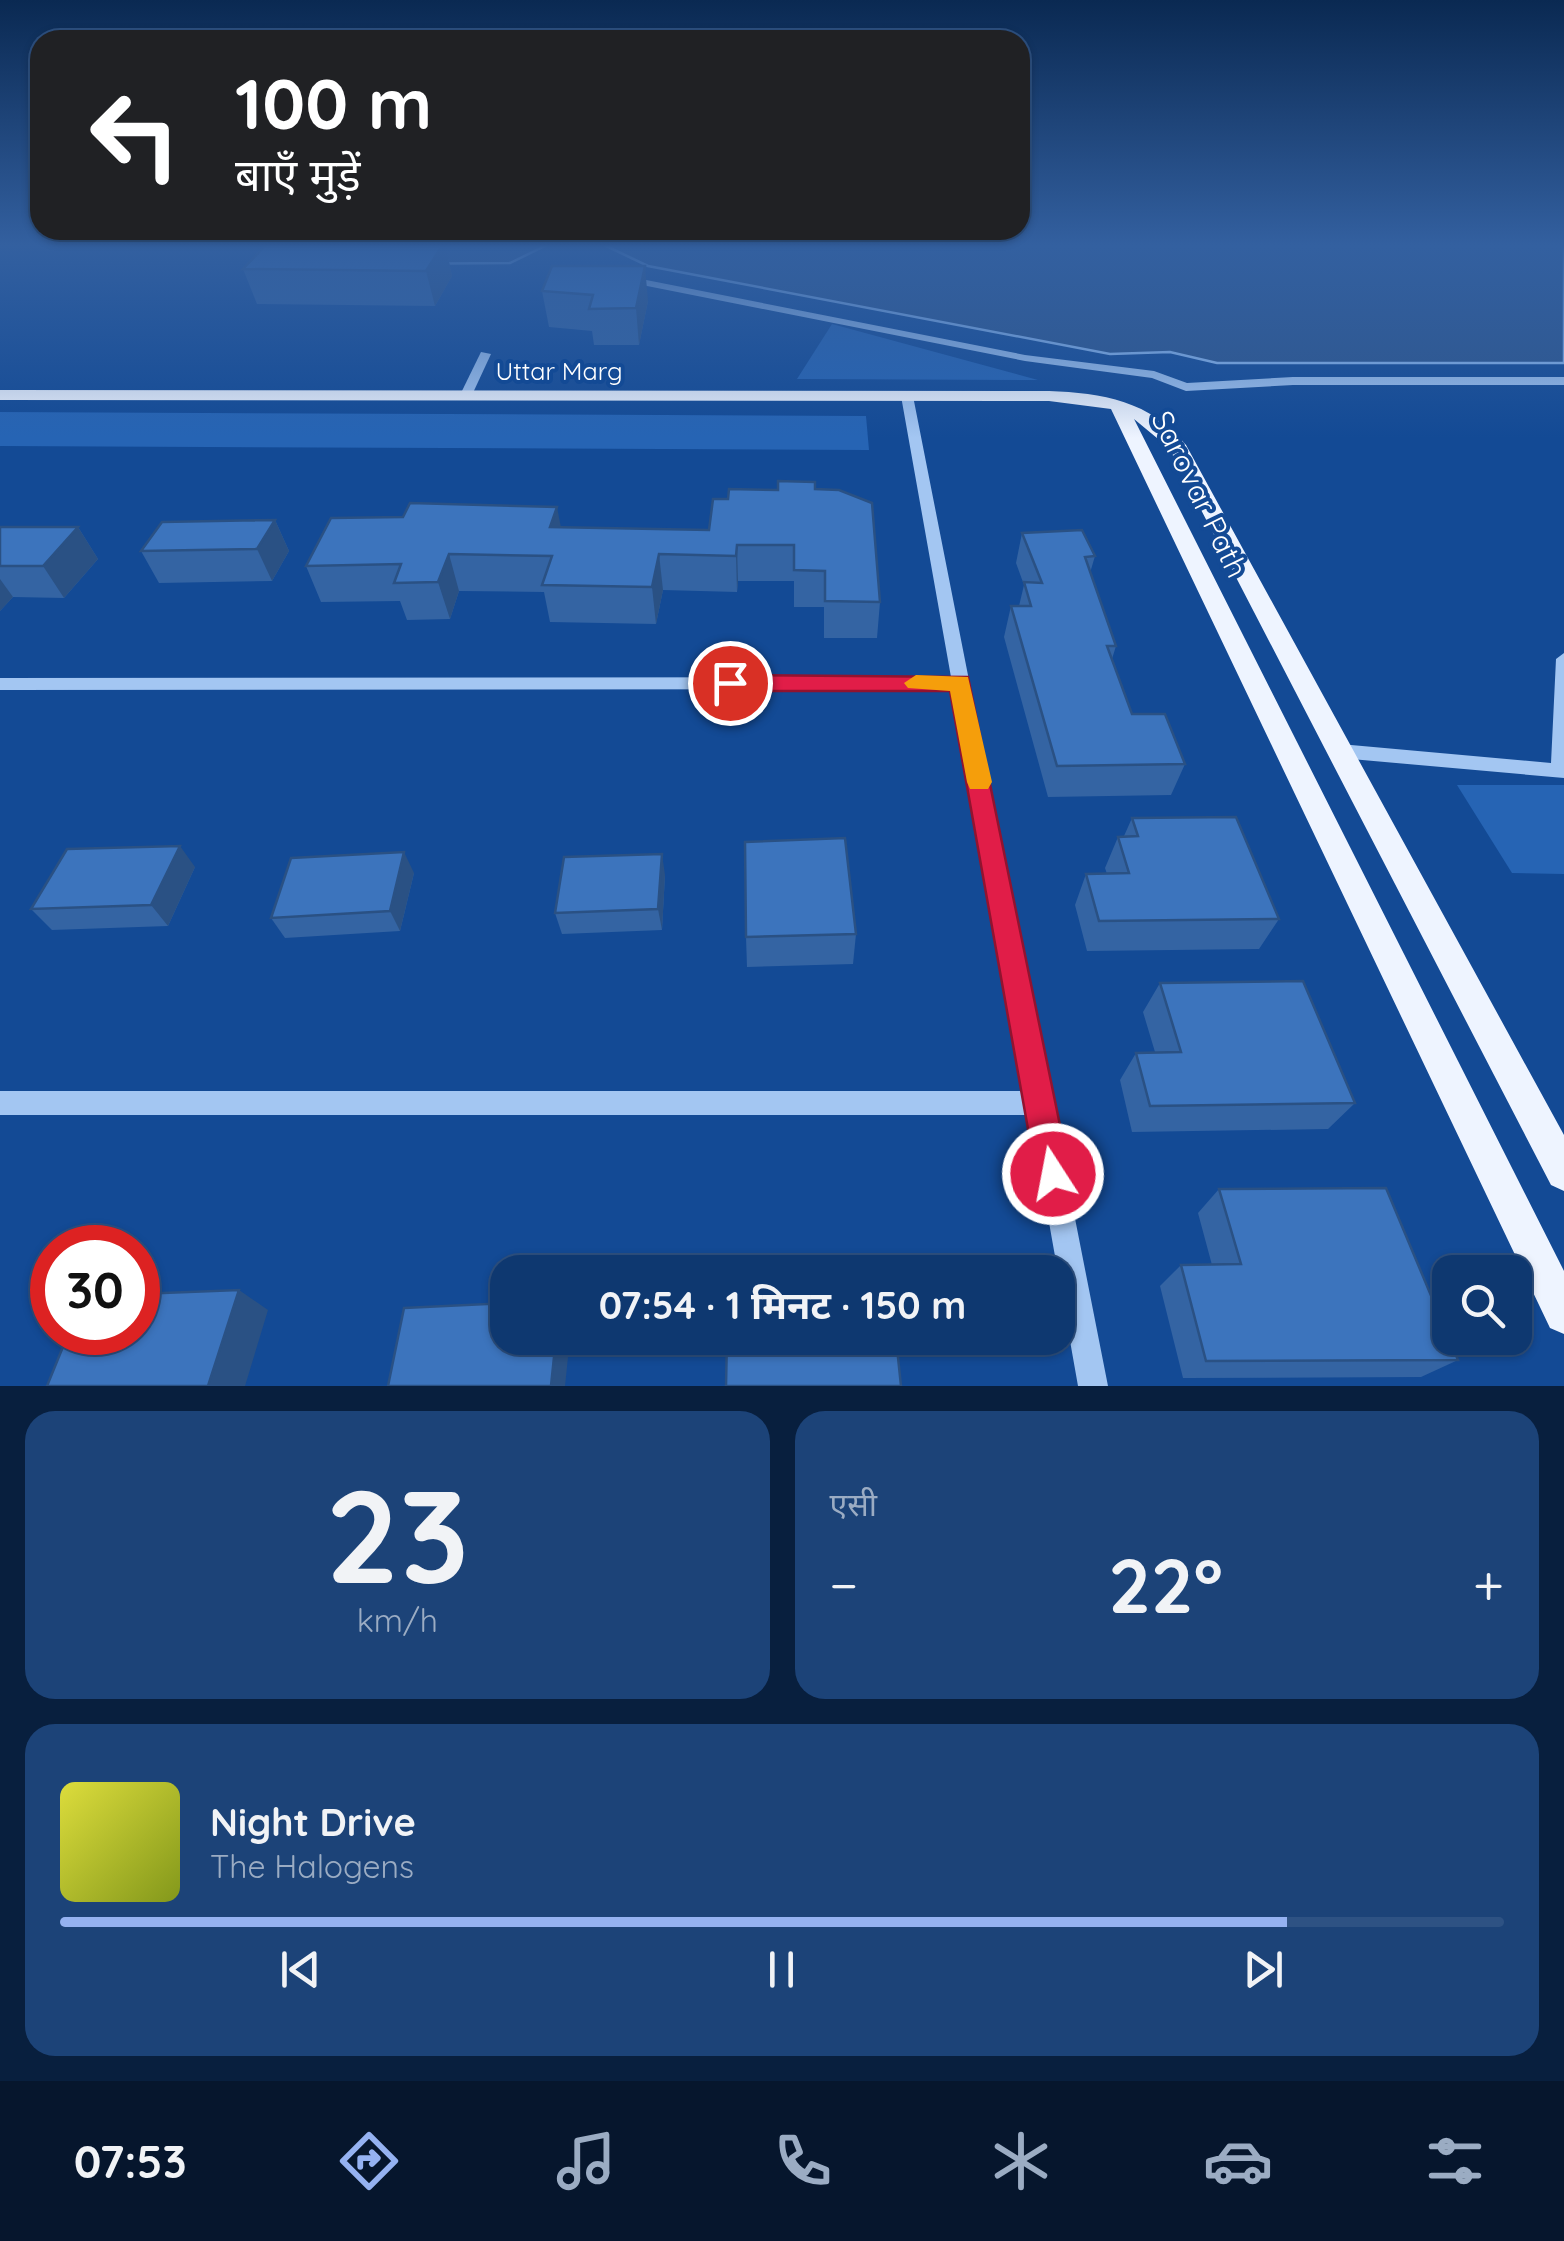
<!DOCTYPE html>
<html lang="hi">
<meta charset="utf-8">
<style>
body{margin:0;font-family:Quicksand,"Noto Sans Devanagari",sans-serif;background:#1c4378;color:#f1f3f6;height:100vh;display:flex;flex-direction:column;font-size:38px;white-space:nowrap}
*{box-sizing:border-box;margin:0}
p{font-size:32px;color:#9bacc3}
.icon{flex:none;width:55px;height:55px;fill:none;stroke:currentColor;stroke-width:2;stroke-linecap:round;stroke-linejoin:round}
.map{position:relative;height:1386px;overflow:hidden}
.sheet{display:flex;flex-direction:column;gap:25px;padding:25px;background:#081f3e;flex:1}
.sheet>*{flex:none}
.banner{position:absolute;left:30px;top:30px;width:1000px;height:210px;border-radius:30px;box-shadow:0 2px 8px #0004,0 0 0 2px #2e5283;background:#202124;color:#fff;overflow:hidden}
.buttons{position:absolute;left:1432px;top:1255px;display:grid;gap:20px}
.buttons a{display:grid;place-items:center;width:100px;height:100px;border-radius:20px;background:#0e3870;box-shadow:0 2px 8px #0004,0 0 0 2px #2e5283;font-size:50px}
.speed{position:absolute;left:30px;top:1225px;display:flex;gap:20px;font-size:50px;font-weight:700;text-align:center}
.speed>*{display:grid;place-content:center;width:130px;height:130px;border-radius:50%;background:#0e3870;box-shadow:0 2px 8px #0004,0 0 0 2px #2e5283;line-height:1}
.speed .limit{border:15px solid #d22;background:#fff;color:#111}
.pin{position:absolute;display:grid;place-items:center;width:85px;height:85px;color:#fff;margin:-42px;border:5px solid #fff;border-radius:50%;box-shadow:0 2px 10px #0007}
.me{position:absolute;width:110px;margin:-55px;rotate:349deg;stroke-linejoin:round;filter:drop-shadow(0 0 8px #0008)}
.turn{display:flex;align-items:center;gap:35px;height:210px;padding:0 40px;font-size:45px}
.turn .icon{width:130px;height:130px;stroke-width:2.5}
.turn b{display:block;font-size:70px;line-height:85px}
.big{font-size:75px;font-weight:700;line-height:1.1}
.sheet .tile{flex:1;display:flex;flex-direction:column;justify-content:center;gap:15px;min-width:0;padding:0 35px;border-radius:30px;background:#1c4378}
.sheet .dial{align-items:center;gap:0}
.dial b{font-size:130px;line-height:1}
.song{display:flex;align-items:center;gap:30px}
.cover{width:120px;height:120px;border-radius:15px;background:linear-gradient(135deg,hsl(60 70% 55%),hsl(70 70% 35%))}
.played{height:10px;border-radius:5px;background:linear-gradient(90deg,#95b2f1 85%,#2e5283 85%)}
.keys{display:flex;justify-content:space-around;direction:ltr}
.heat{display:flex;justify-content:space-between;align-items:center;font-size:55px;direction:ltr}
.sheet .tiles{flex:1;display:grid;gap:25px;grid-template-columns:1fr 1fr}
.tile:last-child{grid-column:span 2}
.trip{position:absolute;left:490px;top:1255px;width:585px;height:100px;border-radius:30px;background:#0e3870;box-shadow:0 2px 8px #0004,0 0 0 2px #2e5283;font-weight:700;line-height:100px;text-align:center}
.menu{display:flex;height:160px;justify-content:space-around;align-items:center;background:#06162d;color:#9bacc3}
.menu .icon{width:70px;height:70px}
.menu .selected{color:#95b2f1}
.menu b{font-size:45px;color:#f1f3f6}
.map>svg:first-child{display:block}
.green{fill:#2664b4}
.water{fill:#2d558c;stroke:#95c0f5;stroke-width:2.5}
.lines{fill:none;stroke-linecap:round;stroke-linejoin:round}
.minor{fill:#a3c6f2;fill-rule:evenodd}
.major{fill:#eef4ff;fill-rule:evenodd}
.wall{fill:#3464a3}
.shaded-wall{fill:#2a5184}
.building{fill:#3c74bd;stroke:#2a5184;stroke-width:2.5}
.route{fill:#e11d48;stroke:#92132f;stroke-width:2.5}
.slow{fill:#f59e0b}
.labels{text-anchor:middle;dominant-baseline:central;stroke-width:8;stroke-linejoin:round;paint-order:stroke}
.far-street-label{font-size:25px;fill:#fff;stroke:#134a95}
.street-label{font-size:30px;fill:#fff;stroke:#134a95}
</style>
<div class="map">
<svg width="1564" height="1386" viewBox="0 0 1564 1386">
<rect width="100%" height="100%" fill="#134a95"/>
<g class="green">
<path d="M 832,324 L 1038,380 L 797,379 Z"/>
<path d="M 0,412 L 866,416 L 869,450 L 0,446 Z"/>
<path d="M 1457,785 L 1564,785 L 1564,874 L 1512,873 Z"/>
</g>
<g class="water">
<path d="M 359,244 L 549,244 L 510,263 L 375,264 Z"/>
<path d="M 602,244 L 1564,244 L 1564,363 L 1217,363 L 1170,352 L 1110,354 L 648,266 Z"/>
</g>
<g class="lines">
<g class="minor">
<path d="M 626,276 L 1025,355 L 1154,371 L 1187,383 L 1293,377 L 1564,377 L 1564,385 L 1293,385 L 1186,391 L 1152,378 L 1025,361 L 622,281 L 621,279 Z"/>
<path d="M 481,352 L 491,354 L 472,395 L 462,398 L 460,395 Z"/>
<path d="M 903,393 L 913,396 L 1108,1386 L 1078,1386 L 1030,1115 L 0,1115 L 0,1091 L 1025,1091 L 953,689 L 0,690 L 0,678 L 951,677 L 901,396 Z"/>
<path d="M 1564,653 L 1564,778 L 1340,758 L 1333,756 L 1331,751 L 1333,746 L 1340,744 L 1551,763 L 1556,659 Z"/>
</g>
<path class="major" d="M 0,390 L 1049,391 C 1102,393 1151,401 1186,445 L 1564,1135 L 1564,1191 L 1551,1185 L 1169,448 L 1134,419 L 1564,1271 L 1564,1334 L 1550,1328 L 1111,409 L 1049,401 L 0,400 Z"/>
</g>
<g class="wall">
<path d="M 445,244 L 452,276 L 435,306 L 257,304 L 243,269 Z"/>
<path d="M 542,291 L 648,301 L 639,345 L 594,345 L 592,331 L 549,327 Z"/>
<path d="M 815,489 L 880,602 L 877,638 L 824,638 L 824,607 L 794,607 L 794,581 L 738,581 L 737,592 L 663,590 L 656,624 L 550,622 L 544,592 L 459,591 L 450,619 L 407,620 L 400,601 L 321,602 L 306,566 L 561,528 L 709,530 L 728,499 L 778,490 Z"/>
<path d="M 275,520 L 289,551 L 272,581 L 159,583 L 141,551 Z"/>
<path d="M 0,527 L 78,527 L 98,559 L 64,598 L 13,597 L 0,611 Z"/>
<path d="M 1022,533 L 1095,556 L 1090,573 L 1116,646 L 1112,659 L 1132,714 L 1185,764 L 1171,795 L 1048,797 L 1004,637 L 1011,606 L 1019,606 L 1024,585 L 1016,563 Z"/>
<path d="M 1132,818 L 1279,919 L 1259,949 L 1087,951 L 1075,905 L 1086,874 L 1107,874 L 1105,868 L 1118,837 L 1124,836 Z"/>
<path d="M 195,867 L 168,926 L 52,930 L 31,909 Z"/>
<path d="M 414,873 L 400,931 L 285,938 L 271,918 Z"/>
<path d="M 665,875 L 662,930 L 562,934 L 555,913 Z"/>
<path d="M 856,934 L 853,964 L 747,967 L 746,937 Z"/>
<path d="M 1160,983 L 1355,1103 L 1328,1129 L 1132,1132 L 1120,1080 L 1136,1053 L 1155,1052 L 1143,1012 Z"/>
<path d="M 1219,1189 L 1458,1360 L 1421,1377 L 1183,1378 L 1160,1286 L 1181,1265 L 1212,1265 L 1198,1213 Z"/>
</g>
<g class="shaded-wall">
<path d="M 443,244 L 445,244 L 452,276 L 435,306 L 426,271 Z"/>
<path d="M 645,266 L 648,301 L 639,345 L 636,308 Z"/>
<path d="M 557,507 L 564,543 L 550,527 Z"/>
<path d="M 275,520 L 289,551 L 272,581 L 257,549 Z"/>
<path d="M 78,527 L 98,559 L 64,598 L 43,566 Z"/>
<path d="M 737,545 L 738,581 L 737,592 L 736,556 Z"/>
<path d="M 449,554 L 459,591 L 450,619 L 438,582 Z"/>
<path d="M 659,554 L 663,590 L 656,624 L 652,587 Z"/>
<path d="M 0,579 L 13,597 L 0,611 Z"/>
<path d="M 180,846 L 195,867 L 168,926 L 151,905 Z"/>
<path d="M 404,852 L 414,873 L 400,931 L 390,911 Z"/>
<path d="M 662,854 L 665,875 L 662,930 L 658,909 Z"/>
<path d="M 239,1290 L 268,1310 L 245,1386 L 208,1386 Z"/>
<path d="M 556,1338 L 570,1338 L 565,1386 L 551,1386 Z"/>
</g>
<g class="building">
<path d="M 267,244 L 443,244 L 426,271 L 243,269 Z"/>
<path d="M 552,266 L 645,266 L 636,308 L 589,309 L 593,295 L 542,291 Z"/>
<path d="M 778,481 L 815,482 L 815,489 L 839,490 L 872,503 L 880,602 L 825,601 L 825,571 L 794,570 L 794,545 L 737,545 L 736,556 L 659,554 L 652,587 L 542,585 L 552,556 L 449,554 L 438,582 L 394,583 L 401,564 L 306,566 L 331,518 L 403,517 L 410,503 L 557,507 L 550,527 L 709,530 L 713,499 L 728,499 L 729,489 L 778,490 Z"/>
<path d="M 275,520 L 257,549 L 141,551 L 162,522 Z"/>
<path d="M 0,527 L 78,527 L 43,566 L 0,566 Z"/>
<path d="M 1082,530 L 1095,556 L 1085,557 L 1116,646 L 1107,646 L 1132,714 L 1165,714 L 1185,764 L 1057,766 L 1011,606 L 1031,606 L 1024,582 L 1042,583 L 1022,533 Z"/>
<path d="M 1236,817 L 1279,919 L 1099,921 L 1086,874 L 1129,873 L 1118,837 L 1138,836 L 1132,818 Z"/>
<path d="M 845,838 L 856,934 L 746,937 L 745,842 Z"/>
<path d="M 180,846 L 151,905 L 31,909 L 67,849 Z"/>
<path d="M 404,852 L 390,911 L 271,918 L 291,858 Z"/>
<path d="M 662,854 L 658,909 L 555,913 L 564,857 Z"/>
<path d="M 1303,981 L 1355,1103 L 1150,1106 L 1136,1053 L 1181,1052 L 1160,983 Z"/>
<path d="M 1386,1188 L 1458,1360 L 1206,1361 L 1181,1265 L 1241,1264 L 1219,1189 Z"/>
<path d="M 239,1290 L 208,1386 L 47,1386 L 69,1332 L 138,1332 L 138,1294 Z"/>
<path d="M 508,1303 L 508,1338 L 556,1338 L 551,1386 L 388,1386 L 404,1308 Z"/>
<path d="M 727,1338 L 896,1338 L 901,1386 L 726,1386 Z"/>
</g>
<linearGradient id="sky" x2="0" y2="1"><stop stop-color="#0a2952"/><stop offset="0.56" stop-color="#3360a0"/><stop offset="1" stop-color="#3360a0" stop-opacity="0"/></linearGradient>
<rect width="1564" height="438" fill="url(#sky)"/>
<path class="route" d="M 730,675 L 968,677 L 1070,1174 L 1065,1186 L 1053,1191 L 1041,1186 L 1036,1174 L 950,691 L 730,691 L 718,683 Z"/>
<path class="slow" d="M 916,675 L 968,677 L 992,782 L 988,789 L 970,789 L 967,782 L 950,691 L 908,688 L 904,683 Z"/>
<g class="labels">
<g class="far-street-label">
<text x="559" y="370">Uttar Marg</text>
</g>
<g class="street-label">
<text transform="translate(1200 494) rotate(64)">Sarovar Path</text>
</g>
</g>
</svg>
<div class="buttons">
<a><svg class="icon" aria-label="search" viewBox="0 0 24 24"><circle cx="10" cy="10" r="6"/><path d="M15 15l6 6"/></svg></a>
</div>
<div class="speed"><div class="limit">30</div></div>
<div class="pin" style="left:730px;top:683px;background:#d93025"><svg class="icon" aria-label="arrive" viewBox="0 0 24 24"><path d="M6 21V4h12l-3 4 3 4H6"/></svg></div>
<svg class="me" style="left:1053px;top:1174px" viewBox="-20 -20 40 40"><circle r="17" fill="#e11d48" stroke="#fff" stroke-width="3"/><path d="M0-11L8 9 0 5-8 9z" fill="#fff"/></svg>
<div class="trip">07:54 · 1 मिनट · 150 m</div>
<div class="banner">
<div class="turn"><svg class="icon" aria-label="left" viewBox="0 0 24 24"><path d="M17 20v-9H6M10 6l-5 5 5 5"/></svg><div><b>100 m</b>बाएँ मुड़ें</div></div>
</div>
</div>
<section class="sheet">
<div class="tiles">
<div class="tile dial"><b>23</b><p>km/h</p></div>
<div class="tile"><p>एसी</p>
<div class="heat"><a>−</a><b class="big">22°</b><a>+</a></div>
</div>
<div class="tile">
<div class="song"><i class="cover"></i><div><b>Night Drive</b><p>The Halogens</p></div></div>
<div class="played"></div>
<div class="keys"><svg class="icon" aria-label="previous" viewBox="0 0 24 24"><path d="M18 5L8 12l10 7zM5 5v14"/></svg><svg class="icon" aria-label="pause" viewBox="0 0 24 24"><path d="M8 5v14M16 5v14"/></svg><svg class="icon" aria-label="next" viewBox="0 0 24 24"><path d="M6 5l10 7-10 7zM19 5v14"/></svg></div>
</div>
</div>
</section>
<nav class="menu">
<b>07:53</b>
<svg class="icon selected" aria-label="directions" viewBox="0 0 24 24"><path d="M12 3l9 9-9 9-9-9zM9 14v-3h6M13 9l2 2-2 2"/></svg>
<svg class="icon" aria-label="music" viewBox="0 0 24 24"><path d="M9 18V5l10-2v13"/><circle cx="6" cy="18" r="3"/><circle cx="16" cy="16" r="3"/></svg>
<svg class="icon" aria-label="phone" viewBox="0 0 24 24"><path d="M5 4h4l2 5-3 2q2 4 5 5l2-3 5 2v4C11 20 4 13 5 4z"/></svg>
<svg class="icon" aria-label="climate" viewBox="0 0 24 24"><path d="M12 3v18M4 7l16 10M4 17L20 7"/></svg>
<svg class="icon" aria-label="car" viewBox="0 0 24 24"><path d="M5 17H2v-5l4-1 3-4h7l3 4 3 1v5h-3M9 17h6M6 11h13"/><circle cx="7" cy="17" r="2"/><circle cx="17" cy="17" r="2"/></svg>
<svg class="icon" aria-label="filters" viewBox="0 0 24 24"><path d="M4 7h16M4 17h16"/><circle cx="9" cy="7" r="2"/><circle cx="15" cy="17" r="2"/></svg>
</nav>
